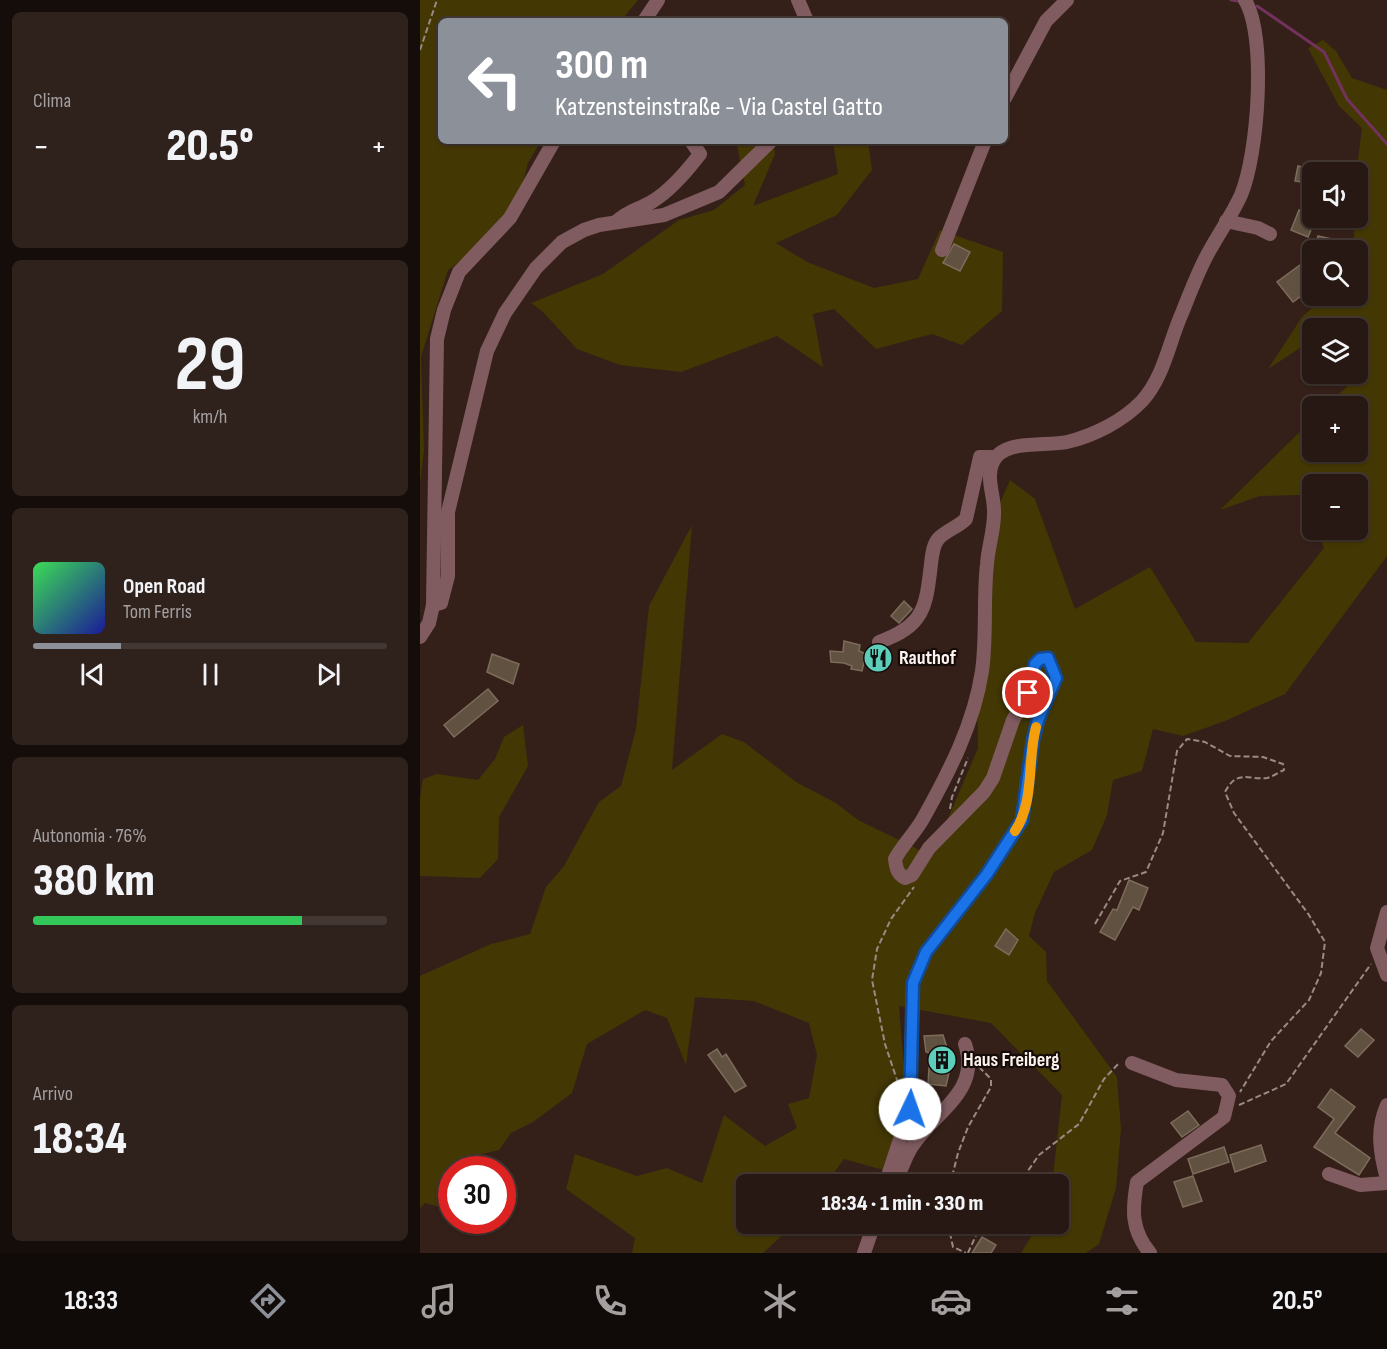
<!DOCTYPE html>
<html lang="it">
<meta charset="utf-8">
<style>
body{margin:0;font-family:"Sofia Sans Condensed",sans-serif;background:#2f211c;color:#f1f3f6;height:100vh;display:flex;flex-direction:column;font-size:22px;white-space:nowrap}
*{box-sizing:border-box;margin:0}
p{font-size:20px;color:#a4a0a0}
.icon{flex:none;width:33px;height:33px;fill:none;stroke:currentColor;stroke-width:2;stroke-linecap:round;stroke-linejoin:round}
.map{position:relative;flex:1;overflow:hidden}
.sheet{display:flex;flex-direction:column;gap:12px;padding:12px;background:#150d0a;width:420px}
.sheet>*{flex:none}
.top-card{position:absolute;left:18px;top:18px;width:570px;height:126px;border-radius:9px;box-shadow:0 2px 4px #0004,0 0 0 2px #433733;background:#8c9099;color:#fff;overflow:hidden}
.fabs{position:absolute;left:882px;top:162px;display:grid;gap:12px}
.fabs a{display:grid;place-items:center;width:66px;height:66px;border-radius:9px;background:#271813;box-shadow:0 2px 4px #0004,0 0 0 2px #433733;font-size:30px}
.speed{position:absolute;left:18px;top:1156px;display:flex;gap:12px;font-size:30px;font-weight:700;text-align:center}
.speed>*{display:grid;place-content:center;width:78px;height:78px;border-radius:50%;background:#271813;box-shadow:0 2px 4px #0004,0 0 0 2px #433733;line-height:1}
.speed .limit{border:9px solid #d22;background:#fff;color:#111}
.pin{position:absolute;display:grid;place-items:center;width:51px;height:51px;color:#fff;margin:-26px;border:3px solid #fff;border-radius:50%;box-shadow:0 2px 6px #0007}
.me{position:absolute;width:66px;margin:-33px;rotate:3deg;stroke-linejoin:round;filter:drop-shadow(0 0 4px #0008)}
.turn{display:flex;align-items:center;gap:21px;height:126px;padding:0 18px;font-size:27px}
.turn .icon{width:78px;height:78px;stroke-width:2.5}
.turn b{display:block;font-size:42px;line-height:51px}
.big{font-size:45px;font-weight:800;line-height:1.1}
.sheet .tile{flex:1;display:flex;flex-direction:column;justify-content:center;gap:9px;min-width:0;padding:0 21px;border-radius:9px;background:#2f211c}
.sheet .dial{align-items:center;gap:0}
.dial b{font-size:78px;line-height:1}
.song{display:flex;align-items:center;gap:18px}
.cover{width:72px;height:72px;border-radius:9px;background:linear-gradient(135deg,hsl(130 70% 55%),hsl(240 70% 35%))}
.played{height:6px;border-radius:3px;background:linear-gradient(90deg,#8c9099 25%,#433733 25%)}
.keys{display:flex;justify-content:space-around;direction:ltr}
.heat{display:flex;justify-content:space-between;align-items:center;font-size:33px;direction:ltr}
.charge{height:9px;border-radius:4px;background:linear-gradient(90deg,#34c759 76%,#433733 0)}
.trip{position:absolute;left:316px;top:1174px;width:333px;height:60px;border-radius:9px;background:#271813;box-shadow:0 2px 4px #0004,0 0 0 2px #433733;font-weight:800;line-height:60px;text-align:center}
.menu{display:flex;height:96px;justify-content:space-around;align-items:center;background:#100a08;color:#a4a0a0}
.menu .icon{width:42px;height:42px}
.menu .active{color:#8c9099}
.menu b{font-size:27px;color:#f1f3f6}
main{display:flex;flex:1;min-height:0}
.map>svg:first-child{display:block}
.green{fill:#433704}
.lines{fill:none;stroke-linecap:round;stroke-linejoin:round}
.stream{stroke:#72325c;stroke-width:3}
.building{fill:#615140;stroke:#7d6c5b;stroke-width:1.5}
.path{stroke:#998a84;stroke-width:2;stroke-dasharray:6 3;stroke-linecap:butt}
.minor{stroke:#805c61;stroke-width:14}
.route-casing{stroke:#114b97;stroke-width:15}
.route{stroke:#1a73e8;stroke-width:10}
.slow{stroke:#f59e0b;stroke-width:10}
.labels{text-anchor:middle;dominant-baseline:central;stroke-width:4.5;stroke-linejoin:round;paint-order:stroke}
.poi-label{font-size:20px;font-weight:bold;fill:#fdf2ee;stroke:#150c09;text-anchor:start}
</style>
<main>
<section class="sheet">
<div class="tile"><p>Clima</p>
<div class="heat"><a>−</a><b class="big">20.5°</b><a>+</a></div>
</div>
<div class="tile dial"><b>29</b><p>km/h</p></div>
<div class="tile">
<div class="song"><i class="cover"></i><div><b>Open Road</b><p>Tom Ferris</p></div></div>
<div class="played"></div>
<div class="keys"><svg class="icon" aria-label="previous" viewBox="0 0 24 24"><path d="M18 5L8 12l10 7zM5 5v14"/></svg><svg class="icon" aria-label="pause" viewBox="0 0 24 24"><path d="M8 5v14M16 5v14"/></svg><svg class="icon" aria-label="next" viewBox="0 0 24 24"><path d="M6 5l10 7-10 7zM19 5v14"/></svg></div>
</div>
<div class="tile"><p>Autonomia · 76%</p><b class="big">380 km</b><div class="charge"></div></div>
<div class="tile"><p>Arrivo</p><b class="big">18:34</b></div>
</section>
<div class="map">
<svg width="967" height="1253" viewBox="0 0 967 1253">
<rect width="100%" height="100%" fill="#342019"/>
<g class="green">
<path d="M 0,0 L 218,0 L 201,21 L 21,21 L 21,141 L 121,141 L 108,163 L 92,225 L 28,270 L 1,357 L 4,450 L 0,483 Z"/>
<path d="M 903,40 L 916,51 L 932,78 L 967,90 L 967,556 L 865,694 L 805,721 L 763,736 L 733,729 L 722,771 L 693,780 L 687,815 L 672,850 L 634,872 L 615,913 L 609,936 L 626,952 L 627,981 L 697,1077 L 701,1129 L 696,1188 L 679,1244 L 666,1253 L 601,1253 L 619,1224 L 639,1224 L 639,1185 L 632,1185 L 642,1095 L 571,1023 L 479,1006 L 486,1093 L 467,1171 L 424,1159 L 405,1185 L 327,1185 L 327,1224 L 375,1224 L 343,1253 L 212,1253 L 215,1238 L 146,1189 L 155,1154 L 217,1176 L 247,1168 L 282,1183 L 304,1115 L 345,1146 L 377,1128 L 368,1104 L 389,1098 L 397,1055 L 389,1023 L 334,1001 L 275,997 L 266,1065 L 247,1018 L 225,1010 L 167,1044 L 152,1093 L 113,1122 L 91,1133 L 79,1150 L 42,1159 L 38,1170 L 32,1170 L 31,1187 L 24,1208 L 5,1203 L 0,1208 L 0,976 L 71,944 L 110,934 L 126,887 L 144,866 L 179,802 L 201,786 L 216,729 L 229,606 L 272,525 L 252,770 L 302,734 L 324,742 L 376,782 L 416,803 L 438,820 L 512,856 L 558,748 L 557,691 L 579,505 L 590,480 L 615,499 L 655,609 L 730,567 L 776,642 L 828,643 L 904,548 L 896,530 L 938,530 L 938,484 L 892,484 L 892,522 L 880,495 L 840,496 L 800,510 L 892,420 L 892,452 L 938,452 L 938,406 L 907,406 L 946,368 L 938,341 L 938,328 L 934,328 L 930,317 L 911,328 L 892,328 L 892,340 L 848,369 L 882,317 L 905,296 L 938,296 L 938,250 L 933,250 L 935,218 L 938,218 L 937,168 L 942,128 L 919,106 L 888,48 Z"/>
<path d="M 322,141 L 353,141 L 355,154 L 333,206 L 418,174 L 413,141 L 448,141 L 452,170 L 417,215 L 356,243 L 387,262 L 454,288 L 498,279 L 520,230 L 583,252 L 582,311 L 542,345 L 512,334 L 456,349 L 414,309 L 393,314 L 403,367 L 357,336 L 261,372 L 200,365 L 157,349 L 123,312 L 111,303 L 183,274 L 259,220 L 294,210 L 325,185 L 317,146 Z"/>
<path d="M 103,725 L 108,766 L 79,817 L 78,859 L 60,878 L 0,876 L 0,798 L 3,779 L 17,774 L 58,780 L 75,759 L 84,737 Z"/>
</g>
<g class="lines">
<g class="stream">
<path d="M 811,0 L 818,1"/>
<path d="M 837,6 L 904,52 L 927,99 L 967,144"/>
</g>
</g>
<g class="building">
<path d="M 878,166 L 892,169 L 892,184 L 875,181 Z"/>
<path d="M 879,210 L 896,218 L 888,237 L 871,230 Z"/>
<path d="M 898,236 L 926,242 L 925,250 L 899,250 L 900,247 L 896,246 Z"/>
<path d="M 534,244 L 550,252 L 540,271 L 523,263 Z"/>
<path d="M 880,265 L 892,281 L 892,288 L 873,302 L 857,282 Z"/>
<path d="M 484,601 L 492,609 L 479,623 L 471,616 Z"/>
<path d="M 424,641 L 440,645 L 439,651 L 446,654 L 442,671 L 431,669 L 432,666 L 424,663 L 411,662 L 410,651 L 423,652 Z"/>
<path d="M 72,654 L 99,664 L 93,684 L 67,672 Z"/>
<path d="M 68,689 L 78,701 L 34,737 L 24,725 Z"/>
<path d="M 709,880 L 728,888 L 719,910 L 713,907 L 695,940 L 680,932 L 693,909 L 697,910 Z"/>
<path d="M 586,929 L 598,940 L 589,955 L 575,946 Z"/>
<path d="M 941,1029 L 954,1040 L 938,1057 L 925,1046 Z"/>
<path d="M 523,1035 L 533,1067 L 530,1068 L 526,1086 L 508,1084 L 510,1053 L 506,1052 L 504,1036 Z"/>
<path d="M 297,1049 L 302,1057 L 306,1054 L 326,1086 L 315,1092 L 288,1055 Z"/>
<path d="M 911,1089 L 935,1107 L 915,1133 L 950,1158 L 939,1175 L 894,1147 L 914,1119 L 898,1107 Z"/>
<path d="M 768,1111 L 779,1125 L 762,1137 L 751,1123 Z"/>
<path d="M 841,1145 L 846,1161 L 815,1172 L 810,1155 Z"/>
<path d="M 804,1147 L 809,1162 L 773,1174 L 768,1159 Z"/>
<path d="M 773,1176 L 782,1201 L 763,1207 L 754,1182 Z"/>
<path d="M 562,1237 L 576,1245 L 571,1253 L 552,1253 Z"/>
</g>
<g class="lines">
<g class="path">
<path d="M 0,50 L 17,0"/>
<path d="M 530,809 L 532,797 L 548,758"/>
<path d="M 675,924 L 700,881 L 726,872 L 743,833 L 757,751 L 767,739 L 785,742 L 810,756 L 843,757 L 863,764 L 864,770 C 859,772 852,777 847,778 C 827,780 817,769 805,792 L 814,813 L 889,915 L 905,942 L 901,973 L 889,1000 L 851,1041 L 820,1092"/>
<path d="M 478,1083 L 465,1044 L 452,980 L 457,949 L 471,919 L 494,887"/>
<path d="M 819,1105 L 866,1084 L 951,964"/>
<path d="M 476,1110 L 477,1089"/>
<path d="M 530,1185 L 538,1153 L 548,1127 L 571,1087 L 571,1079 L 559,1067"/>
<path d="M 598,1185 L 619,1155 L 659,1124 L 684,1079 L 700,1062"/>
<path d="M 528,1224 L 533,1247 L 546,1253"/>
<path d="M 548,1253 L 557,1233 L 570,1224"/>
</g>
<g class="minor">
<path d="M 378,0 L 387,21"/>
<path d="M 224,21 L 238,0"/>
<path d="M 585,98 L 626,21 L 647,0"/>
<path d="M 806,221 L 838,228 L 850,234"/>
<path d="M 196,222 C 210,209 219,210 233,201 C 251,190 267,171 280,154 L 271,141"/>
<path d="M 522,250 L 565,141"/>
<path d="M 13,605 L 21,603 L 28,576 L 28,512 L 67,351 L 85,313 L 116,268 L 142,242 L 164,230 L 179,225 L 244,215 L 299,192 L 351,141"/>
<path d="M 0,637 L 9,623 L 13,605 L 17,339 L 24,310 L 39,272 L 90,218 L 134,141"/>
<path d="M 459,642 C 504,626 506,608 511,564 C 512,555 513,544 519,538 C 527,530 538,527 546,519 L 560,457 L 575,457"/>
<path d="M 967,912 L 957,948 L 967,975"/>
<path d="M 712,1063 L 756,1080 L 802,1085 L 809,1096 L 804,1117 L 717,1182 C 712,1210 711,1230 730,1253"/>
<path d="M 967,1105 C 956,1130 960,1153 967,1179"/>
<path d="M 909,1174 L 940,1185 L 967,1183"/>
<path d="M 466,1182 L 474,1182 C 482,1171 485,1156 493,1145 C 516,1111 561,1091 545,1044"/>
<path d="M 465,1185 L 490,1109 L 493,983 L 506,952 L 567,874 L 602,820 L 613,740 L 618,720 L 636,678 L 628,658 L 620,659 L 615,664 L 608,693 L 593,720 L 573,778 L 564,792 L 509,848 L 492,875 L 485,878 C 477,874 476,867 475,859 C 483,844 496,832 504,817 C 529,772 554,724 562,671 C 567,636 563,600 567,564 C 568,548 574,531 574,514 C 575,497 566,480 572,464 C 582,438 625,447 647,442 C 673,436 703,421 722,401 C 744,377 749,342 762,313 C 771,291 779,268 791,248 C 801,230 813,213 821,195 C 838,155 847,36 825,0"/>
<path d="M 444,1253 L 454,1224"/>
</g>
</g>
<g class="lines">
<g class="route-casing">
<path id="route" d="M 490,1109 L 493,983 L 506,952 L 567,874 L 602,820 L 613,740 L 618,720 L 636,678 L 628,658 L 620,659 L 615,664 L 608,693"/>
</g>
<use href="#route" class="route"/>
<path class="slow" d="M 595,831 C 615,801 607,761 616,727"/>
</g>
<defs>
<g id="restaurant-disc" transform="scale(1.5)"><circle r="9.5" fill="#5dceb9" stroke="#150c09"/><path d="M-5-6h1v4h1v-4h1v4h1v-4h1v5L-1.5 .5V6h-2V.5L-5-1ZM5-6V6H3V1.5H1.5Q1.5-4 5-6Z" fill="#111"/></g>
<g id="building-disc" transform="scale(1.5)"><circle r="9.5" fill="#5dceb9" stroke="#150c09"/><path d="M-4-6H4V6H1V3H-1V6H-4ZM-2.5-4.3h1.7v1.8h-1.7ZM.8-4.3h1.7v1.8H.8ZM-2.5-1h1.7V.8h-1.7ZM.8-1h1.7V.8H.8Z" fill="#111"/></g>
</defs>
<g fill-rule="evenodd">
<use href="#restaurant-disc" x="458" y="658"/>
<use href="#building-disc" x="522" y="1060"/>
</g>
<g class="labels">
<g class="poi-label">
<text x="479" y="658">Rauthof</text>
<text x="543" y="1060">Haus Freiberg</text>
</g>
</g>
</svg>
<div class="fabs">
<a><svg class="icon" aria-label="sound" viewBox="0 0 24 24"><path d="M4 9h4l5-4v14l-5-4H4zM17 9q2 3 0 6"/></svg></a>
<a><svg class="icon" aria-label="search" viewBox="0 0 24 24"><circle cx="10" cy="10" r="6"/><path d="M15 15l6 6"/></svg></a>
<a><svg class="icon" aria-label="layers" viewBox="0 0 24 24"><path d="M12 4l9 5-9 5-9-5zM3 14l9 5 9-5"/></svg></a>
<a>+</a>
<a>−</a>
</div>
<div class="speed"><div class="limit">30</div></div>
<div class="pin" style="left:608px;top:693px;background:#d93025"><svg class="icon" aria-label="arrive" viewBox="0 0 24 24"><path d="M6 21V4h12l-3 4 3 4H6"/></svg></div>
<svg class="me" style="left:490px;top:1109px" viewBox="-20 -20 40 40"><circle r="19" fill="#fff"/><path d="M0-13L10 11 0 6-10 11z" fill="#1a73e8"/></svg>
<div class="trip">18:34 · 1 min · 330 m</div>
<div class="top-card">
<div class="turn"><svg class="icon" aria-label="left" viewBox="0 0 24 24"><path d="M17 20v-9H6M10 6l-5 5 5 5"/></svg><div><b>300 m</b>Katzensteinstraße - Via Castel Gatto</div></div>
</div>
</div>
</main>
<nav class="menu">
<b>18:33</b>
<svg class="icon active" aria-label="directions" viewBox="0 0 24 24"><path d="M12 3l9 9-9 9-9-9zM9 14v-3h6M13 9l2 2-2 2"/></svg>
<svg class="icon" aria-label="music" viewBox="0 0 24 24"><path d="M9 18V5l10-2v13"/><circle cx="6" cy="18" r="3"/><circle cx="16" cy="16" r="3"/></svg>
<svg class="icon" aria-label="phone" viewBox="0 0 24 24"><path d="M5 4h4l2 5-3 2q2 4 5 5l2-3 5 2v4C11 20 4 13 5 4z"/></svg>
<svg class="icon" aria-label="climate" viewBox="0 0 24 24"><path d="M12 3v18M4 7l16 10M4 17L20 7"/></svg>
<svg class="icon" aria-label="car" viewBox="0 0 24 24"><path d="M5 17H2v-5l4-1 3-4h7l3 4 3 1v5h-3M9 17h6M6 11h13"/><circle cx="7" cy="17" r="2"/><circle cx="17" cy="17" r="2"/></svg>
<svg class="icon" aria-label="filters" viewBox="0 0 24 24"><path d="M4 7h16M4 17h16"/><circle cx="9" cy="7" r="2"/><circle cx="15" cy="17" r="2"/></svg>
<b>20.5°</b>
</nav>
